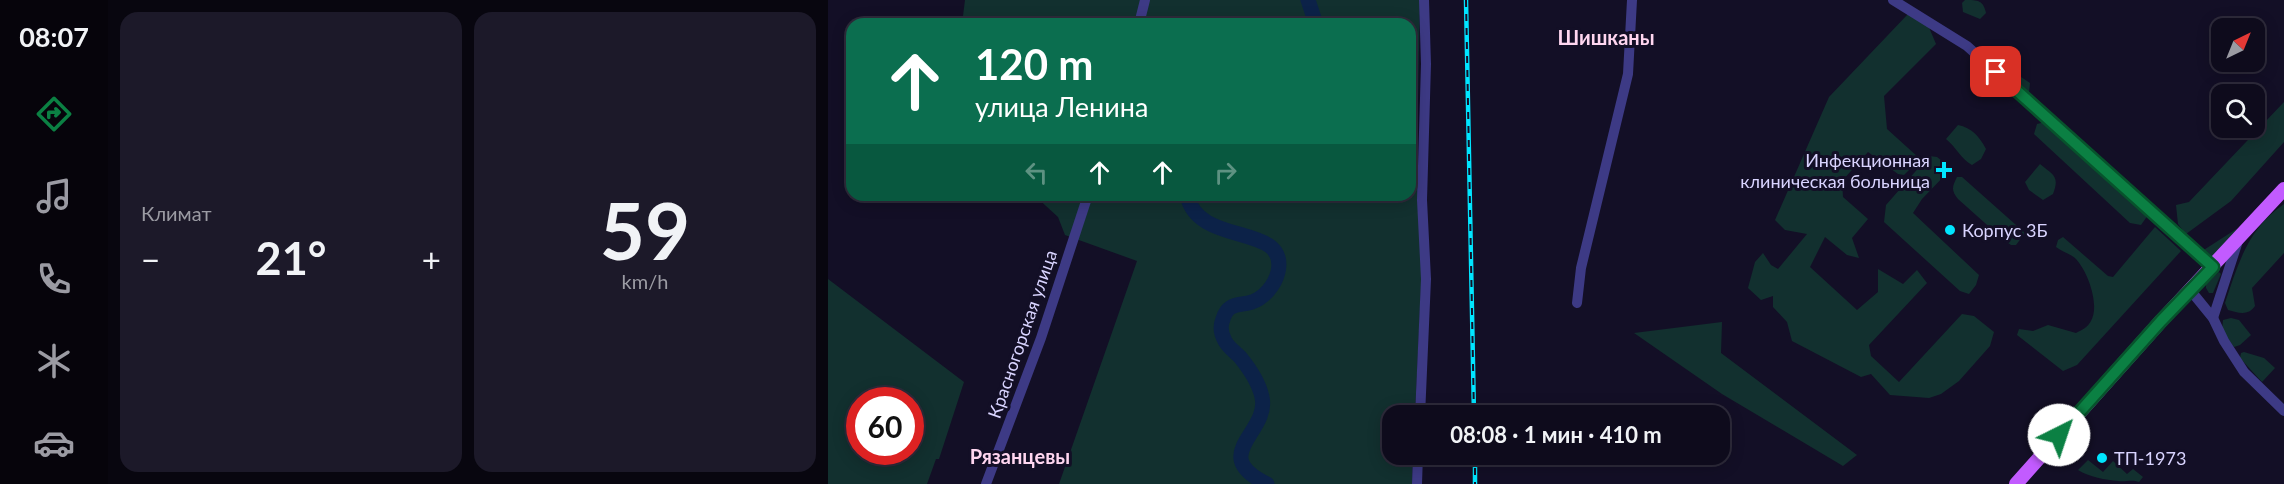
<!DOCTYPE html>
<html lang="ru">
<meta charset="utf-8">
<style>
body{margin:0;font-family:Lato,sans-serif;background:#1c1929;color:#f1f3f6;height:100vh;display:flex;flex-direction:column;font-size:22px;white-space:nowrap}
*{box-sizing:border-box;margin:0}
p{font-size:20px;color:#9b9ba3}
.icon{flex:none;width:33px;height:33px;fill:none;stroke:currentColor;stroke-width:2;stroke-linecap:round;stroke-linejoin:round}
.map{position:relative;flex:1;overflow:hidden}
.panel{display:flex;flex-direction:column;gap:12px;padding:12px;background:#08060f;width:720px}
.panel>*{flex:none}
.banner{position:absolute;left:18px;top:18px;width:570px;height:183px;border-radius:18px;box-shadow:0 3px 15px #0003,0 0 0 2px #2e2b3b;background:#0b6e4f;color:#fff;overflow:hidden}
.needle{width:39px;rotate:43deg}
.controls{position:absolute;left:1383px;top:18px;display:grid;gap:12px}
.controls a{display:grid;place-items:center;width:54px;height:54px;border-radius:12px;background:#0e0b1c;box-shadow:0 3px 15px #0003,0 0 0 2px #2e2b3b;font-size:30px}
.speed{position:absolute;left:18px;top:387px;display:flex;gap:12px;font-size:30px;font-weight:700;text-align:center}
.speed>*{display:grid;place-content:center;width:78px;height:78px;border-radius:50%;background:#0e0b1c;box-shadow:0 3px 15px #0003,0 0 0 2px #2e2b3b;line-height:1}
.speed .limit{border:9px solid #d22;background:#fff;color:#111}
.pin{position:absolute;display:grid;place-items:center;width:51px;height:51px;color:#fff;margin:-26px;border-radius:12px;box-shadow:0 3px 9px #0006}
.me{position:absolute;width:66px;margin:-33px;rotate:41deg;stroke-linejoin:round;filter:drop-shadow(0 0 4px #0008)}
.turn{display:flex;align-items:center;gap:21px;height:126px;padding:0 30px;font-size:27px}
.turn .icon{width:78px;height:78px;stroke-width:2.5}
.turn b{display:block;font-size:42px;line-height:51px}
.lanes{display:flex;align-items:center;height:57px;padding:0 30px;background:#0003;justify-content:center;gap:30px;direction:ltr}
.lanes .off{opacity:.35}
.big{font-size:45px;font-weight:700;line-height:1.1}
.panel .widget{flex:1;display:flex;flex-direction:column;justify-content:center;gap:9px;min-width:0;padding:0 21px;border-radius:18px;background:#1c1929}
.panel .dial{align-items:center;gap:0}
.dial b{font-size:78px;line-height:1}
.heat{display:flex;justify-content:space-between;align-items:center;font-size:33px;direction:ltr}
.panel .tiles{flex:1;display:grid;gap:12px;grid-template-columns:repeat(2,1fr)}
.trip{position:absolute;left:554px;top:405px;width:348px;height:60px;border-radius:18px;background:#0e0b1c;box-shadow:0 3px 15px #0003,0 0 0 2px #2e2b3b;font-weight:700;line-height:60px;text-align:center}
main{display:flex;flex:1;min-height:0}
.dock{display:flex;flex-direction:column;width:108px;justify-content:space-around;align-items:center;background:#06040b;color:#9b9ba3}
.dock .icon{width:42px;height:42px}
.dock .active{color:#0b8043}
.dock b{font-size:27px;color:#f1f3f6}
.map>svg:first-child{display:block}
.green{fill:#12302f;fill-rule:evenodd}
.lines{fill:none;stroke-linecap:round;stroke-linejoin:round}
.river{stroke:#0c2248;stroke-width:15}
.minor{stroke:#3d3a85;stroke-width:10}
.major{stroke:#c25bff;stroke-width:14}
.rail-casing{stroke:#00e5ff;stroke-width:4.5}
.rail{stroke:#130f26;stroke-width:2;stroke-dasharray:7;stroke-linecap:butt}
.route-casing{stroke:#07532c;stroke-width:15}
.route{stroke:#0b8043;stroke-width:10}
.poi-dot{fill:#00e5ff;stroke:#130f26;stroke-width:2}
.labels{text-anchor:middle;dominant-baseline:central;stroke-width:6;stroke-linejoin:round;paint-order:stroke}
.poi-label{font-size:18px;fill:#d9d4ff;stroke:#130f26;text-anchor:start}
.street-label{font-size:18px;fill:#d9d4ff;stroke:#130f26}
.neighbourhood-label{font-size:20px;font-weight:bold;fill:#ffd6f0;stroke:#130f26}
</style>
<main>
<nav class="dock">
<b>08:07</b>
<svg class="icon active" aria-label="directions" viewBox="0 0 24 24"><path d="M12 3l9 9-9 9-9-9zM9 14v-3h6M13 9l2 2-2 2"/></svg>
<svg class="icon" aria-label="music" viewBox="0 0 24 24"><path d="M9 18V5l10-2v13"/><circle cx="6" cy="18" r="3"/><circle cx="16" cy="16" r="3"/></svg>
<svg class="icon" aria-label="phone" viewBox="0 0 24 24"><path d="M5 4h4l2 5-3 2q2 4 5 5l2-3 5 2v4C11 20 4 13 5 4z"/></svg>
<svg class="icon" aria-label="climate" viewBox="0 0 24 24"><path d="M12 3v18M4 7l16 10M4 17L20 7"/></svg>
<svg class="icon" aria-label="car" viewBox="0 0 24 24"><path d="M5 17H2v-5l4-1 3-4h7l3 4 3 1v5h-3M9 17h6M6 11h13"/><circle cx="7" cy="17" r="2"/><circle cx="17" cy="17" r="2"/></svg>
</nav>
<section class="panel">
<div class="tiles">
<div class="widget"><p>Климат</p>
<div class="heat"><a>−</a><b class="big">21°</b><a>+</a></div>
</div>
<div class="widget dial"><b>59</b><p>km/h</p></div>
</div>
</section>
<div class="map">
<svg width="1456" height="484" viewBox="0 0 1456 484">
<rect width="100%" height="100%" fill="#130f26"/>
<g class="green">
<path d="M 137,0 L 592,0 L 589,150 L 594,267 L 587,415 L 564,416 L 564,454 L 585,455 L 584,484 L 231,484 L 309,261 L 237,235 L 230,217 L 206,195 L 582,195 L 582,24 L 134,24 Z"/>
<path d="M 1137,0 C 1150,0 1155,0 1158,13 L 1152,19 L 1135,12 L 1134,3 Z"/>
<path d="M 1080,14 L 1100,25 L 1108,44 L 1056,96 L 1059,129 L 1090,157 L 1085,166 L 1076,175 L 1070,174 L 1040,152 L 1014,181 L 1015,197 L 1040,219 L 1024,238 L 1031,258 L 1019,255 L 997,237 L 982,267 L 1029,310 L 1050,292 L 1050,269 L 1075,284 L 1089,270 L 1099,283 L 1041,345 L 1043,356 L 1071,382 L 1134,314 L 1146,316 L 1166,332 L 1162,346 L 1131,381 L 1113,394 L 1101,398 L 1062,395 L 1043,374 L 1033,377 L 964,341 L 959,322 L 945,307 L 945,296 L 933,300 L 920,288 L 927,262 L 935,253 L 943,265 L 950,269 L 979,234 L 957,230 L 947,220 L 1001,97 Z"/>
<path d="M 1181,69 L 1202,83 L 1201,93 L 1189,87 L 1177,74 Z"/>
<path d="M 1456,102 L 1456,142 L 1403,201 L 1358,234 L 1350,224 L 1348,205 L 1361,202 Z"/>
<path d="M 1217,122 L 1320,215 L 1313,225 L 1302,223 L 1206,134 L 1209,124 Z"/>
<path d="M 1130,125 C 1144,128 1151,136 1158,149 L 1153,159 L 1144,165 C 1133,159 1128,147 1118,139 Z"/>
<path d="M 1101,156 L 1109,157 L 1119,165 L 1118,174 L 1094,199 L 1085,213 L 1151,275 L 1148,285 L 1141,294 L 1132,291 L 1056,222 L 1058,205 Z"/>
<path d="M 1212,164 C 1225,175 1232,176 1225,194 L 1215,200 L 1201,190 L 1197,182 Z"/>
<path d="M 1129,177 L 1134,177 L 1197,233 L 1188,245 L 1183,245 L 1176,240 L 1130,199 C 1123,190 1124,187 1129,177 Z"/>
<path d="M 1456,204 L 1456,253 L 1424,288 L 1427,306 C 1420,316 1411,313 1400,310 L 1397,303 C 1410,264 1420,228 1456,204 Z"/>
<path d="M 1327,227 L 1353,251 L 1249,365 L 1235,371 L 1189,335 L 1191,329 L 1205,331 L 1220,325 L 1248,333 C 1254,330 1260,327 1263,321 C 1272,305 1260,272 1248,259 C 1243,254 1234,252 1228,247 L 1230,240 L 1235,237 L 1280,276 L 1285,277 Z"/>
<path d="M 1410,228 L 1381,261 L 1371,253 Z"/>
<path d="M 1391,272 L 1393,274 L 1385,293 L 1381,293 L 1378,288 L 1378,283 Z"/>
<path d="M 0,279 L 136,382 L 111,459 L 108,459 L 99,484 L 0,484 ZM 32,400 L 82,400 L 82,452 L 32,452 Z"/>
<path d="M 1403,318 L 1411,320 L 1423,335 L 1412,345 L 1406,347 L 1394,331 L 1395,320 Z"/>
<path d="M 894,322 L 893,353 L 1029,455 L 1015,466 L 894,394 L 806,333 Z"/>
<path d="M 1416,352 L 1436,358 L 1447,368 L 1434,382 L 1412,358 L 1413,353 Z"/>
<path d="M 1260,460 L 1275,472 L 1285,461 L 1299,474 L 1305,469 L 1315,477 L 1311,482 C 1304,479 1298,482 1290,481 C 1278,480 1261,477 1250,470 Z"/>
</g>
<g class="lines">
<g class="river">
<path d="M 480,0 L 488,24"/>
<path d="M 359,195 C 370,248 461,222 450,272 C 447,285 436,298 424,302 C 411,306 400,302 395,319 C 392,326 393,334 397,341 C 400,347 407,352 412,357 C 421,368 431,383 434,397 C 442,433 379,454 439,484"/>
</g>
<g class="minor">
<path d="M 1065,0 L 1139,46 L 1385,267"/>
<path d="M 311,24 L 317,0"/>
<path d="M 1363,291 L 1385,318 L 1396,341 L 1416,372 L 1456,411"/>
<path d="M 749,303 L 753,268 L 800,74 L 804,0"/>
<path d="M 1385,318 L 1410,241"/>
<path d="M 592,416 L 598,279 L 594,200 L 598,64 L 596,0"/>
<path d="M 158,484 L 213,338 L 260,195"/>
<path d="M 589,484 L 590,454"/>
</g>
<path class="major" d="M 1188,484 L 1333,321 L 1456,189"/>
<g class="rail-casing">
<g id="rail">
<path d="M 638,0 L 646,416"/>
<path d="M 647,454 L 647,484"/>
</g>
</g>
<use href="#rail" class="rail"/>
</g>
<g class="lines">
<g class="route-casing">
<path id="route" d="M 1168,72 L 1385,267 L 1333,321 L 1231,435"/>
</g>
<use href="#route" class="route"/>
</g>
<g class="poi-dot">
<path d="M1113 161h6v6h6v6h-6v6h-6v-6h-6v-6h6z"/>
<circle cx="1122" cy="230" r="6"/>
<circle cx="1274" cy="458" r="6"/>
</g>
<g class="labels">
<g class="poi-label">
<text x="1102" y="160" text-anchor="end">Инфекционная<tspan x="1102" dy="21">клиническая больница</tspan></text>
<text x="1134" y="230">Корпус 3Б</text>
<text x="1286" y="458">ТП-1973</text>
</g>
<g class="street-label">
<text transform="translate(194 334) rotate(-71)">Красногорская улица</text>
</g>
<g class="neighbourhood-label">
<text x="778" y="37">Шишканы</text>
<text x="192" y="456">Рязанцевы</text>
</g>
</g>
</svg>
<div class="controls">
<a><svg class="needle" viewBox="-14 -14 28 28"><path d="M0-13l5 13h-10z" fill="#e53935"/><path d="M0 13l5-13h-10z" fill="#9b9ba3"/></svg></a>
<a><svg class="icon" aria-label="search" viewBox="0 0 24 24"><circle cx="10" cy="10" r="6"/><path d="M15 15l6 6"/></svg></a>
</div>
<div class="speed"><div class="limit">60</div></div>
<div class="pin" style="left:1168px;top:72px;background:#d93025"><svg class="icon" aria-label="arrive" viewBox="0 0 24 24"><path d="M6 21V4h12l-3 4 3 4H6"/></svg></div>
<svg class="me" style="left:1231px;top:435px" viewBox="-20 -20 40 40"><circle r="19" fill="#fff"/><path d="M0-13L10 11 0 6-10 11z" fill="#0b8043"/></svg>
<div class="trip">08:08 · 1 мин · 410 m</div>
<div class="banner">
<div class="turn"><svg class="icon" aria-label="ahead" viewBox="0 0 24 24"><path d="M12 20V5M6 11l6-6 6 6"/></svg><div><b>120 m</b>улица Ленина</div></div>
<div class="lanes"><svg class="icon off" aria-label="left" viewBox="0 0 24 24"><path d="M17 20v-9H6M10 6l-5 5 5 5"/></svg><svg class="icon" aria-label="ahead" viewBox="0 0 24 24"><path d="M12 20V5M6 11l6-6 6 6"/></svg><svg class="icon" aria-label="ahead" viewBox="0 0 24 24"><path d="M12 20V5M6 11l6-6 6 6"/></svg><svg class="icon off" aria-label="right" viewBox="0 0 24 24"><path d="M7 20v-9h11M14 6l5 5-5 5"/></svg></div>
</div>
</div>
</main>
